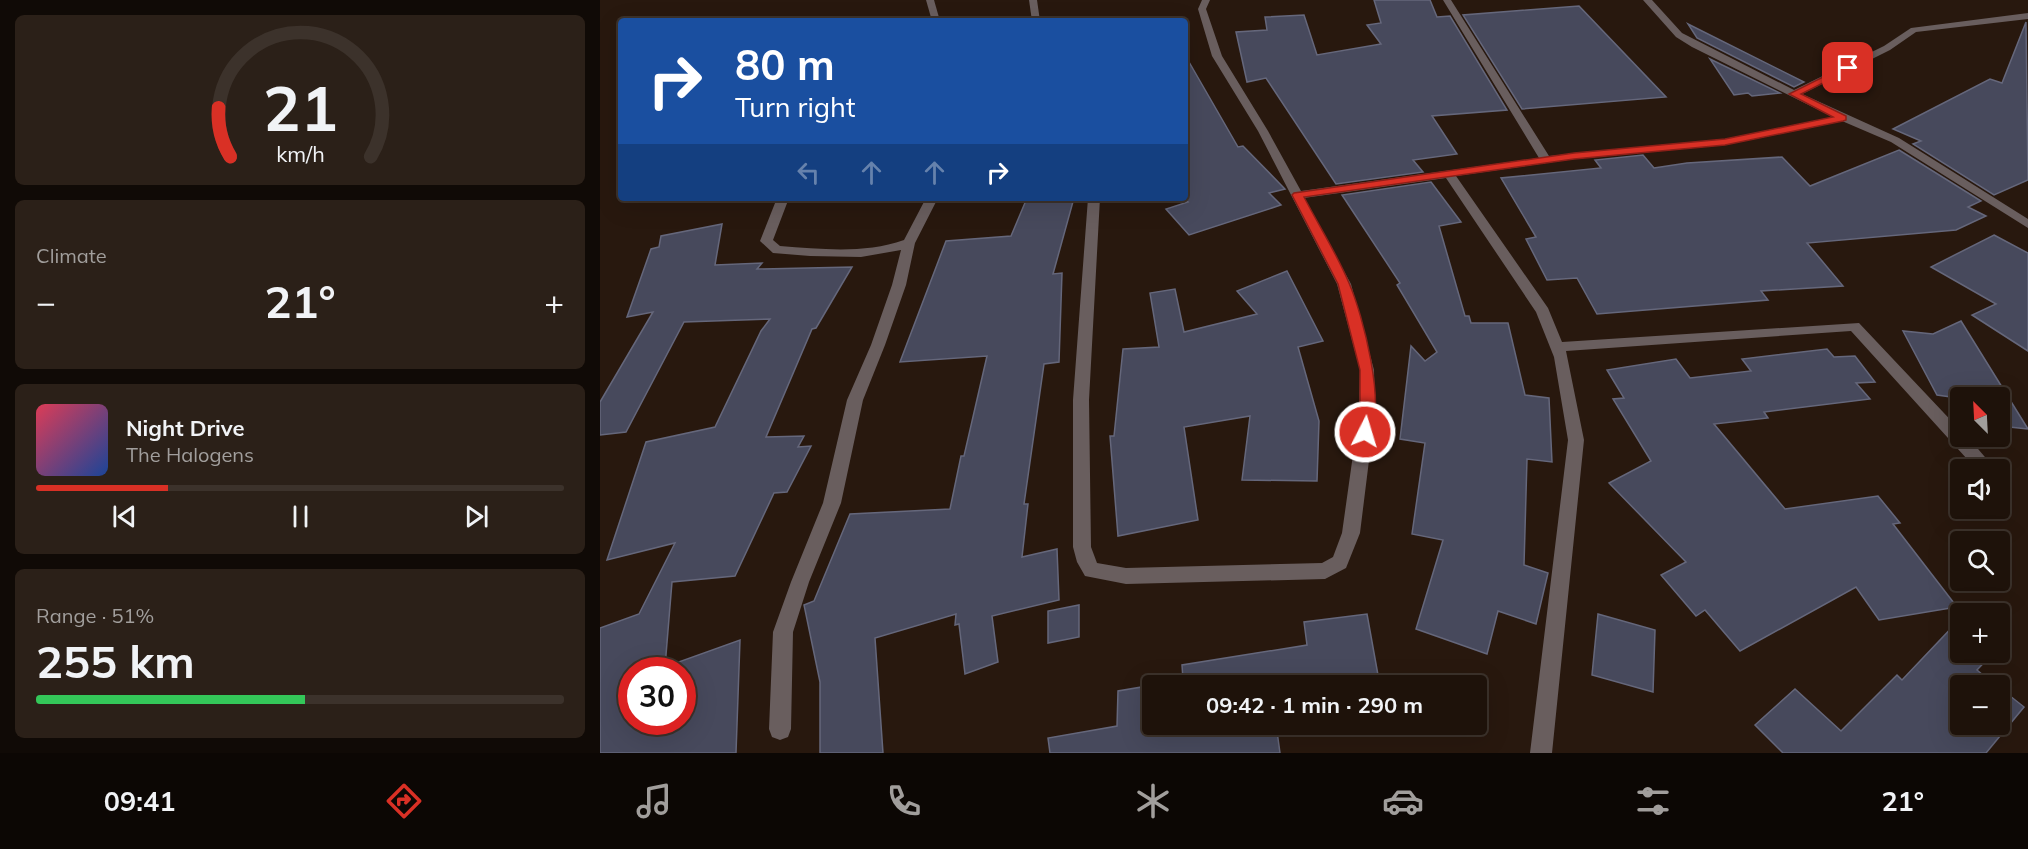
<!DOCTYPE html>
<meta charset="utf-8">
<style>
body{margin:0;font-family:Mulish,sans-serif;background:#2b2018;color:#f1f3f6;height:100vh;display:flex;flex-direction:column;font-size:22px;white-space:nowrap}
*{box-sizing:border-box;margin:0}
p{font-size:20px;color:#a19e9c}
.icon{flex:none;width:33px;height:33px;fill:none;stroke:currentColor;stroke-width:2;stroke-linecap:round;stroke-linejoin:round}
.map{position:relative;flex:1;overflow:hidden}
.drawer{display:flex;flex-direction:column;gap:15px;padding:15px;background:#100a06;width:600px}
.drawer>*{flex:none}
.hud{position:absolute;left:18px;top:18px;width:570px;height:183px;border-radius:6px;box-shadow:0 6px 24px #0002,0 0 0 2px #3c322b;background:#1a4fa0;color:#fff;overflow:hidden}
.needle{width:39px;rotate:336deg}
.fabs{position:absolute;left:1350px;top:387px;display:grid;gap:12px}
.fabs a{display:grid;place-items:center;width:60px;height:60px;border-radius:6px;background:#1e120a;box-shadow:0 6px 24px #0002,0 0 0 2px #3c322b;font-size:30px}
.speed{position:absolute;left:18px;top:657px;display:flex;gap:12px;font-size:30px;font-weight:700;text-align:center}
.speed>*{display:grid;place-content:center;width:78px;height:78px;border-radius:50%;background:#1e120a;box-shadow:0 6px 24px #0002,0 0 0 2px #3c322b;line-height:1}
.speed .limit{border:9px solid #d22;background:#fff;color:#111}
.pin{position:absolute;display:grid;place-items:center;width:51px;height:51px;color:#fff;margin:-26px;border-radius:12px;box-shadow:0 3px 9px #0006}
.me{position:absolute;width:66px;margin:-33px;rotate:5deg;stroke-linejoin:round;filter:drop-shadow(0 0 4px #0008)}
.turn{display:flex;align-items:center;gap:21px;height:126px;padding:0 18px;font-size:27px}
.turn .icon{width:78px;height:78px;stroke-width:2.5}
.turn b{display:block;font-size:42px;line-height:51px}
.lanes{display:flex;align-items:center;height:57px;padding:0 18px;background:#0003;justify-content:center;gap:30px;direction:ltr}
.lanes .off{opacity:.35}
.big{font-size:45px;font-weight:700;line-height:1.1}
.drawer .tile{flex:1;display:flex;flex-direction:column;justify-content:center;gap:9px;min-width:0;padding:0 21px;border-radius:9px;background:#2b2018}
.drawer .dial{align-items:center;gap:0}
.dial svg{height:156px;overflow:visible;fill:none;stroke:#3c322b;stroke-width:7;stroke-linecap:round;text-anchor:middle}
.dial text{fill:#f1f3f6;stroke:none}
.song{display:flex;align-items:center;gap:18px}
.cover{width:72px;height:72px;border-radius:9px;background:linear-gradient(135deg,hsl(350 70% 55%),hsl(220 70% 35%))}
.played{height:6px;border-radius:3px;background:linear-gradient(90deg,#d93025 25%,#3c322b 25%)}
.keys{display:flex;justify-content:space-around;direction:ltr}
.heat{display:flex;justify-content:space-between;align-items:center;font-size:33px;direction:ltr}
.charge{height:9px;border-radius:4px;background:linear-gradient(90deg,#34c759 51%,#3c322b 0)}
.trip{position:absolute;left:542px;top:675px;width:345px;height:60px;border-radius:6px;background:#1e120a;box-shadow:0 6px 24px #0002,0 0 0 2px #3c322b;font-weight:700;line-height:60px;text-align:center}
.dock{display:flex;height:96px;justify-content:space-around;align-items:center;background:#0c0704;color:#a19e9c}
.dock .icon{width:42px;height:42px}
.dock .current{color:#d93025}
.dock b{font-size:27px;color:#f1f3f6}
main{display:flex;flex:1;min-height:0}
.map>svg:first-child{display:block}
.building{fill:#47495c;stroke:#65677b;stroke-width:1.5;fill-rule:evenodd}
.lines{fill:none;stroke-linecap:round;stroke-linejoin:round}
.minor{fill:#695e5e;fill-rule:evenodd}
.route{fill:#d93025;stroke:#8d1f18;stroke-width:1.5}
</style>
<main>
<section class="drawer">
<div class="tile dial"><svg viewBox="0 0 100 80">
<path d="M14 69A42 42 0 1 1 86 69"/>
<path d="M14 69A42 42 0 0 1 8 44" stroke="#d93025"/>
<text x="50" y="56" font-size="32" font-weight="700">21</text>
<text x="50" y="72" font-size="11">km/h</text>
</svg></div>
<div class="tile"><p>Climate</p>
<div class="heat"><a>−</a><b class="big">21°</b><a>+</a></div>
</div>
<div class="tile">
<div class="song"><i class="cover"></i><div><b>Night Drive</b><p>The Halogens</p></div></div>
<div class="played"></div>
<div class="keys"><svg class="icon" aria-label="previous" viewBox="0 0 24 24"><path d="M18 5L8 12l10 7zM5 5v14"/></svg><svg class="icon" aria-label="pause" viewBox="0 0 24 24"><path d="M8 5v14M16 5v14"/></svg><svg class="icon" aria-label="next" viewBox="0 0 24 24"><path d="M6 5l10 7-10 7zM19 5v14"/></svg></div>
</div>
<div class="tile"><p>Range · 51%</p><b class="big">255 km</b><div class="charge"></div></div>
</section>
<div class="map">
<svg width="1428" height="753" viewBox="0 0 1428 753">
<rect width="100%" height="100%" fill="#28180e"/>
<g class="building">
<path d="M 774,0 L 830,0 L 837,17 L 850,16 L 907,110 L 832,116 L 857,154 L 813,160 L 823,172 L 736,184 L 666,78 L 647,82 L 636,32 L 667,30 L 665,17 L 704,15 L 717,55 L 781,44 L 767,25 L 781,23 Z"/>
<path d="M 979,6 L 1066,97 L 922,109 L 863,15 Z"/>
<path d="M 1426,22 L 1428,180 L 1394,195 L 1313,144 L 1321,141 L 1293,129 L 1390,79 L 1402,83 Z"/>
<path d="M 1088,24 L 1204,82 L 1194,87 L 1097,38 Z"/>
<path d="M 585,55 L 638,147 L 643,146 L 685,189 L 669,193 L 681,205 L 589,235 L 566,209 L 588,202 L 585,199 Z"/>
<path d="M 1110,59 L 1180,93 L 1152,96 L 1148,93 L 1134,95 Z"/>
<path d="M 1299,150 L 1381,201 L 1368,207 L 1386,216 L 1356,230 L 1207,243 L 1243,286 L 1161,291 L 1168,300 L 997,314 L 977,278 L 947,280 L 926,239 L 936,237 L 901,178 L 1001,168 L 995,160 L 1043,155 L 1054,168 L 1087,163 L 1182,157 L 1210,186 Z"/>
<path d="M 831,182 L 861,222 L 839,226 L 865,316 L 869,316 L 871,323 L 908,323 L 925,395 L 949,398 L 952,462 L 927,459 L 924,565 L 948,573 L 936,624 L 898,611 L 887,654 L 816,629 L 843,540 L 812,534 L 825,443 L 800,439 L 811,346 L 825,361 L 837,352 L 797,285 L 800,283 L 742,195 Z"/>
<path d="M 427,198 L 474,198 L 453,274 L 462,273 L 459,362 L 444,364 L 424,504 L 428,504 L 422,557 L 457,549 L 459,600 L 392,616 L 398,662 L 365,674 L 359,624 L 355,625 L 356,614 L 275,638 L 283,753 L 220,753 L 220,682 L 204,605 L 214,601 L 250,514 L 350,509 L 361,456 L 364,456 L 387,356 L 300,362 L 346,241 L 411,236 Z"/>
<path d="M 122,224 L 115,265 L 162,263 L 157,269 L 252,267 L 216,328 L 212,329 L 166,437 L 204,436 L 198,447 L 211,446 L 187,492 L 174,493 L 135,576 L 72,582 L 65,667 L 140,640 L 136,753 L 0,753 L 0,628 L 39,614 L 75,543 L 7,560 L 46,442 L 115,427 L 161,331 L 170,319 L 84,322 L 26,432 L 0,435 L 0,402 L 53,312 L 27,317 L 51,249 L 59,247 L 61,236 ZM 32,670 L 82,670 L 82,722 L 32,722 Z"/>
<path d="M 1394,235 L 1428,253 L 1428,351 L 1372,315 L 1396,304 L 1331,267 Z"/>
<path d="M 687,271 L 723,341 L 698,347 L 719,421 L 717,481 L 642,480 L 650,416 L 584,427 L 598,520 L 518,536 L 510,436 L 514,436 L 523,349 L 559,347 L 550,293 L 575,289 L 584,332 L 657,314 L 637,291 Z"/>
<path d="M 1361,321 L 1428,429 L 1400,426 L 1400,398 L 1360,398 L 1360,402 L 1358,398 L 1337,395 L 1303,331 L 1333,334 Z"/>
<path d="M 1227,349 L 1234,357 L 1255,356 L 1275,382 L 1256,383 L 1270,399 L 1164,412 L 1168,418 L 1114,424 L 1185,509 L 1278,496 L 1300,523 L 1293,524 L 1357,607 L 1279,620 L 1256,587 L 1140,651 L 1105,610 L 1096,616 L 1061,575 L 1086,562 L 1009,483 L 1051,461 L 1013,399 L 1024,398 L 1007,370 L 1076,359 L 1090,378 L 1151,371 L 1142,359 Z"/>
<path d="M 479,605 L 479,637 L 448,643 L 448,611 Z"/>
<path d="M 767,614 L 780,686 L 552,686 L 552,724 L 676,724 L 680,753 L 450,753 L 448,738 L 517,726 L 518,691 L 583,680 L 582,665 L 707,645 L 704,622 Z"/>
<path d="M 998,614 L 1055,630 L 1053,692 L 992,675 Z"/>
<path d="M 1360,619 L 1360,652 L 1394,652 L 1377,670 L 1396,686 L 1360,686 L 1360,724 L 1400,724 L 1400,688 L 1424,707 L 1386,753 L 1183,753 L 1155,725 L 1195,689 L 1241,731 L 1297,675 L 1302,680 Z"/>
</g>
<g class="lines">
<g class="minor">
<path d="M 326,0 L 334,0 L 340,21 L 332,21 Z"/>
<path d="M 429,0 L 437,0 L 440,21 L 432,21 Z"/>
<path d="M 602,0 L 610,0 L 606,9 L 622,56 L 668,131 L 701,191 L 939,158 L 843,0 L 851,0 L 949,156 L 1125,139 L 1233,117 L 1092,47 L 1076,37 L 1043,0 L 1052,0 L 1082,33 L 1194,90 L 1284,46 L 1311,28 L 1428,13 L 1428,19 L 1316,32 L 1290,50 L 1202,94 L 1299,138 L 1428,219 L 1428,228 L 1291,142 L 1242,121 L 1125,145 L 974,159 L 856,176 L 948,308 L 962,342 L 1259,323 L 1360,430 L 1360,436 L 1367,436 L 1396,470 L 1377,470 L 1251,331 L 966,351 L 984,440 L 952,753 L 930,753 L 968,440 L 954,357 L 936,312 L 846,178 L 704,198 L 751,284 L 774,370 L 775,412 L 760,533 L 746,568 L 725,579 L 526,584 L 485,576 L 477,562 L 473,547 L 473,400 L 488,198 L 500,198 L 489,400 L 491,547 L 497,563 L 526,568 L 722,563 L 733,557 L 742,533 L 759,412 L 760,370 L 737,284 L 658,131 L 612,56 L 598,9 Z"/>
<path d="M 177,198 L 189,198 L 173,240 L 180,246 C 222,249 264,254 304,240 L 326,198 L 338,198 L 315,243 L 306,285 L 285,345 L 263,400 L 241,503 L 209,582 L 193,632 L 191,729 L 188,737 L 180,740 L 172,737 L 169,729 L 173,632 L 191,582 L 223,503 L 247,400 L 271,345 L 292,285 L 301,250 L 261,257 L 210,256 L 173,253 L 160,241 Z"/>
</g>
</g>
<path class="route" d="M 1245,66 L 1253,68 L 1201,94 L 1246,116 L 1246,120 L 1243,121 L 1125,145 L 974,159 L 704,197 C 719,226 737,254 749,283 C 763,315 786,405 770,436 L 760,436 L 757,432 L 760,412 L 760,370 L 738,284 L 692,195 L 694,193 L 974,153 L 1125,139 L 1233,117 L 1189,94 Z"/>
</svg>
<div class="fabs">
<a><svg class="needle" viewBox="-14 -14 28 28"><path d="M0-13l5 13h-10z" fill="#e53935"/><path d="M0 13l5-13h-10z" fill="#a19e9c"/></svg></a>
<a><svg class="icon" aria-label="sound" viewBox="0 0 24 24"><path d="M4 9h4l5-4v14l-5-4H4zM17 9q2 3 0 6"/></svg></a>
<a><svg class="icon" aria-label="search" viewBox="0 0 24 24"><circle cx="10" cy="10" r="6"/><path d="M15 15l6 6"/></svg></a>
<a>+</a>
<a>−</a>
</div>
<div class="speed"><div class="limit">30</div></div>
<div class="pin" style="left:1248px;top:68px;background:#d93025"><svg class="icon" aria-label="arrive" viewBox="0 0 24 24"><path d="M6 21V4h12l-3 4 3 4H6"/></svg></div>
<svg class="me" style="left:765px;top:432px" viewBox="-20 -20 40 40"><circle r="17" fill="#d93025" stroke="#fff" stroke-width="3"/><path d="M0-11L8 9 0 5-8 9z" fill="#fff"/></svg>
<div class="trip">09:42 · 1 min · 290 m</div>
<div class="hud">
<div class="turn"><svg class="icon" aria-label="right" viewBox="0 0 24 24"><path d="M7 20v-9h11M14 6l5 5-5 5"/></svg><div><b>80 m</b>Turn right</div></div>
<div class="lanes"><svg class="icon off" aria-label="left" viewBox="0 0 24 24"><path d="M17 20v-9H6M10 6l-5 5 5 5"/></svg><svg class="icon off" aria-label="ahead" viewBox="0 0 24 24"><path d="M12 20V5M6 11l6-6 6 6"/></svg><svg class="icon off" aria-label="ahead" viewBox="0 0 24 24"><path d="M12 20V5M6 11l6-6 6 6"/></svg><svg class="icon" aria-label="right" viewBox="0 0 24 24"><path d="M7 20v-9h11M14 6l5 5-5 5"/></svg></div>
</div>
</div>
</main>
<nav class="dock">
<b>09:41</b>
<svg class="icon current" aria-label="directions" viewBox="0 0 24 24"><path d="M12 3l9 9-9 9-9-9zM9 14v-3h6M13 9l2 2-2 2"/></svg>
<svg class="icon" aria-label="music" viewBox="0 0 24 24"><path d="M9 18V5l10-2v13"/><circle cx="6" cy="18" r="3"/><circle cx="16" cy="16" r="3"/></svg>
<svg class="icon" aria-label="phone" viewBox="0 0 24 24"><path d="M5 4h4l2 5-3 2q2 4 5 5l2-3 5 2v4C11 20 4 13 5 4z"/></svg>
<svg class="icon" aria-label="climate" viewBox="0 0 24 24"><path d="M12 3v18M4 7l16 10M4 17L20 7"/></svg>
<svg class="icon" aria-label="car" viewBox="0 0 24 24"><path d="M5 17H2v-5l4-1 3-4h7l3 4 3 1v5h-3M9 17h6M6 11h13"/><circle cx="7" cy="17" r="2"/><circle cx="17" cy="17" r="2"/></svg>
<svg class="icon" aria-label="filters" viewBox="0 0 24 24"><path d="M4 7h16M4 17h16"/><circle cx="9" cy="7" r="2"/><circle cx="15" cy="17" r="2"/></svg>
<b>21°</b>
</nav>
